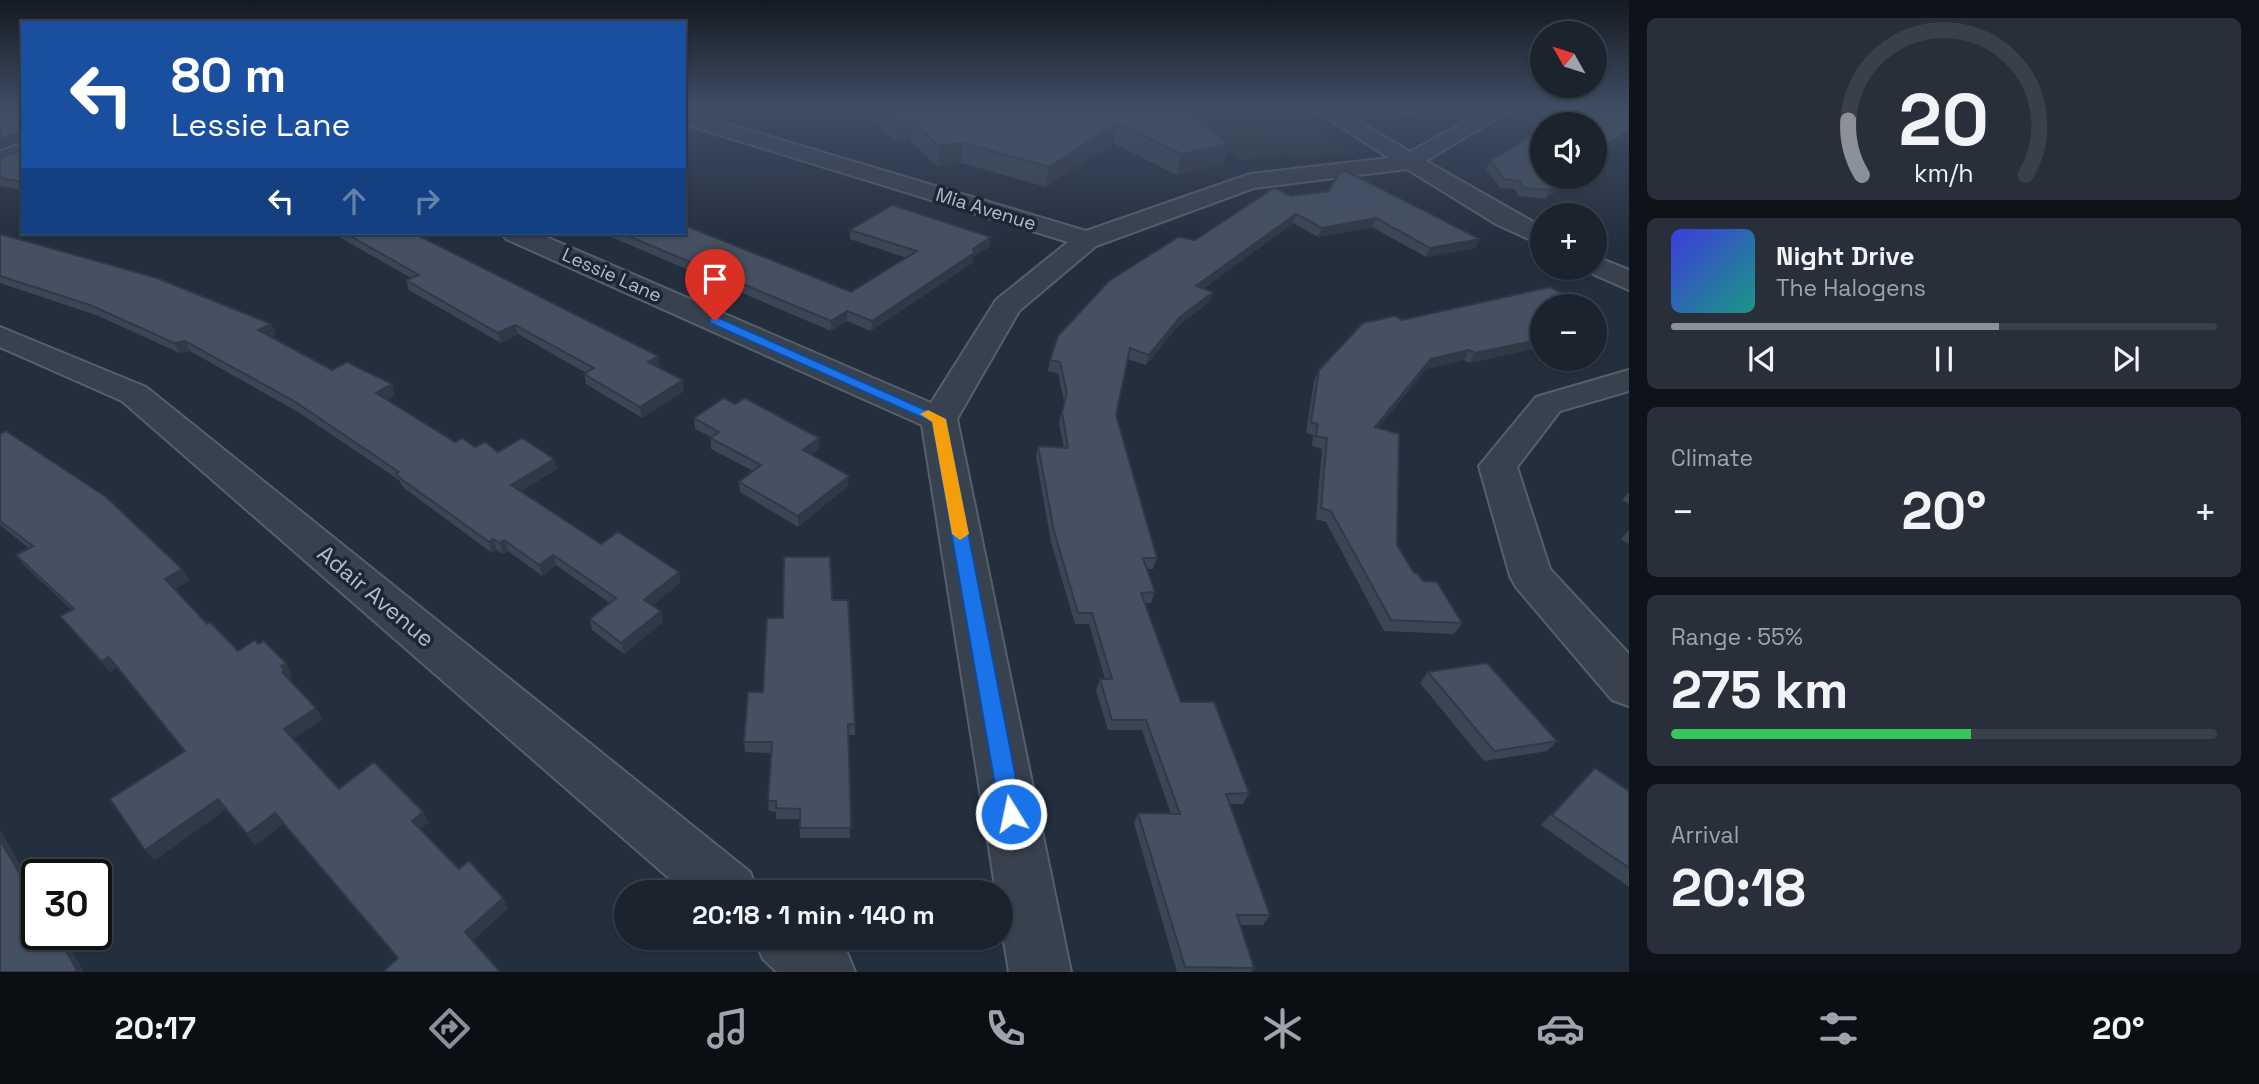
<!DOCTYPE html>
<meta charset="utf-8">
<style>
body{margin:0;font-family:"Space Grotesk",sans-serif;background:#282f3a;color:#f1f3f6;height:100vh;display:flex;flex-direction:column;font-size:26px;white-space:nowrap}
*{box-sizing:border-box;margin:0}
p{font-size:23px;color:#a0a4aa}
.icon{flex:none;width:38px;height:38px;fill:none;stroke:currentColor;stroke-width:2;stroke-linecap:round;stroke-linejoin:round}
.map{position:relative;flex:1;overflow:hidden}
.drawer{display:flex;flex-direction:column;gap:18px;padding:18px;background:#0f1319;width:630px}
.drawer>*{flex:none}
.guide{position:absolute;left:21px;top:21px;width:665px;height:214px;border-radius:0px;box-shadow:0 2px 5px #0004,0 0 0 2px #39404a;background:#1a4fa0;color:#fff;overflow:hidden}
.needle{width:46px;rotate:309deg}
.tools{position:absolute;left:1530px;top:21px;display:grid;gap:14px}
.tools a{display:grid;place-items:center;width:77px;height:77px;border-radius:50%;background:#1b232e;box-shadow:0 2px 5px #0004,0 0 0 2px #39404a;font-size:35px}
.speed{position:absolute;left:21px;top:859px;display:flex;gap:14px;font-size:35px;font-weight:700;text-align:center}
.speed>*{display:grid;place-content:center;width:91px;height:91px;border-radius:50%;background:#1b232e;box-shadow:0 2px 5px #0004,0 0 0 2px #39404a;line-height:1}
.speed .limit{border:4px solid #111;border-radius:10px;background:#fff;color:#111}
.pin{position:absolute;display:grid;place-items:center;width:60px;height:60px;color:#fff;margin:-72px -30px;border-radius:50% 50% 50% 0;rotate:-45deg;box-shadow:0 0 7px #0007}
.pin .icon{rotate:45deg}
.me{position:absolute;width:77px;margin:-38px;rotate:350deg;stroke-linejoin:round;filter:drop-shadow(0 0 5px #0008)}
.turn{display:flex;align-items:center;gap:24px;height:147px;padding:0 35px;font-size:32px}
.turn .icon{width:91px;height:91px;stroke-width:2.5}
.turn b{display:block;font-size:49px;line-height:60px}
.lanes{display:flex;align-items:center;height:66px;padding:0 35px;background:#0003;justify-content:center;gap:35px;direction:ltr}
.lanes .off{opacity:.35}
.big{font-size:52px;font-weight:700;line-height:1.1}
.drawer .card{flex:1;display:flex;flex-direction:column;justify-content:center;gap:10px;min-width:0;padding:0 24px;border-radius:10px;background:#282f3a}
.drawer .dial{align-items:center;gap:0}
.dial svg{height:182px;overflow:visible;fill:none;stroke:#39404a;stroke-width:7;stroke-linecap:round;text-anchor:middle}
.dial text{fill:#f1f3f6;stroke:none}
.song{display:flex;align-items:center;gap:21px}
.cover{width:84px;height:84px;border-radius:10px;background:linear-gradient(135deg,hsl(240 70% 55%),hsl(170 70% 35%))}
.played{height:7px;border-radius:4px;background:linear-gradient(90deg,#8c9099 60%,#39404a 60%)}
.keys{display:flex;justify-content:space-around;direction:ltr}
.heat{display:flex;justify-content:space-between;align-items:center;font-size:38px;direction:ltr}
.charge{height:10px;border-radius:5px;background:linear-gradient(90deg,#34c759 55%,#39404a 0)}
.trip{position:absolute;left:614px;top:880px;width:399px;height:70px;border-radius:35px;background:#1b232e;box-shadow:0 2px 5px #0004,0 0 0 2px #39404a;font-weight:700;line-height:70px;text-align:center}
.tab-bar{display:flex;height:112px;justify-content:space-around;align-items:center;background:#0b0e12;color:#a0a4aa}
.tab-bar .icon{width:49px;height:49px}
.tab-bar .selected{color:#8c9099}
.tab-bar b{font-size:32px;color:#f1f3f6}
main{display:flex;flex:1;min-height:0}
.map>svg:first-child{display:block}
.green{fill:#263c3f}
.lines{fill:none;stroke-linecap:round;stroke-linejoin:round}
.minor-casing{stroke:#565f6c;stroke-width:4}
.minor{fill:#38414e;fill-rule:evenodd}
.wall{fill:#3b4654}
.shaded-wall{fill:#303945}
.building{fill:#455162;stroke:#303945;stroke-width:2}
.route{fill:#1a73e8;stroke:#114b97;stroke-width:2}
.slow{fill:#f59e0b}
.labels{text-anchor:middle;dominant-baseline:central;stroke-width:7;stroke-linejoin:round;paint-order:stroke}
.far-street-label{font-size:19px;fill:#b4bcc9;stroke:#1d2633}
.street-label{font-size:23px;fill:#b4bcc9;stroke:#1d2633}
</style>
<main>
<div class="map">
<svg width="1629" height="972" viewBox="0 0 1629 972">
<rect width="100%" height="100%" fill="#242f3e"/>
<g class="green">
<path d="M 763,107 L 848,107 L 857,114 C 827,117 788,128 761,111 Z"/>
<path d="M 1197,107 L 1275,109 L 1324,133 L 1321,134 L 1349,153 L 1286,155 L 1279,150 L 1282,155 L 1241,160 L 1185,114 Z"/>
</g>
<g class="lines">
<g class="minor-casing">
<g id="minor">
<path d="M 1311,107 L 1335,107 L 1410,152 L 1491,107 L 1515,107 L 1426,161 L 1542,227 L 1542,245 L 1496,224 L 1407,169 L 1254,188 L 1096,246 L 1019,311 L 957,419 L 1071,972 L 1009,972 L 1001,922 L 1001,892 L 996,892 L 922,425 L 506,239 L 502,233 L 537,233 L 931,403 L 996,300 L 1068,242 L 684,124 L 684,111 L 1086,231 L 1250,174 L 1389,158 Z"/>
<path d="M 23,143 L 23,158 L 0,165 L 0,151 Z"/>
<path d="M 1594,256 L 1629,270 L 1629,290 L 1584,270 L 1583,268 L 1594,268 Z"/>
<path d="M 0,327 L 146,387 L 750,872 L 758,892 L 685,892 L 122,401 L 0,347 Z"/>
<path d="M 1629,370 L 1629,391 L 1560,411 L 1517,467 L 1550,569 L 1629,654 L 1629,706 L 1612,700 L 1516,587 L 1510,576 L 1479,466 L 1536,397 Z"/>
<path d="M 754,938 L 831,938 L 846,950 L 855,972 L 777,972 L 763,959 Z"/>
</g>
</g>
<use href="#minor" class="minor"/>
</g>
<g class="wall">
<path d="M 23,107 L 23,190 L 0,186 L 0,157 L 20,151 Z"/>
<path d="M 858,107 L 1182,107 L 1223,164 L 1176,175 L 1113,143 L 1046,187 L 961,163 L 937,166 L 910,141 L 897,142 Z"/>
<path d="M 1384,107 L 1434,107 L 1419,115 L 1398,115 Z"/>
<path d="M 1491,160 L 1576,177 L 1545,199 L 1519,196 L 1514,189 L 1500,188 L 1486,169 Z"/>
<path d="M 1291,196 L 1480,239 L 1475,248 L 1426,257 L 1372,227 L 1318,237 L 1293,223 L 1203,289 L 1213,292 L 1209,302 L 1177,327 L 1146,365 L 1127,359 L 1116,415 L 1157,558 L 1153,569 L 1147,569 L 1155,592 L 1151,603 L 1145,603 L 1181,702 L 1249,793 L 1243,804 L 1230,804 L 1270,915 L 1263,925 L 1240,925 L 1254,968 L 1251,972 L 1177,972 L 1134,823 L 1138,813 L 1171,814 L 1142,730 L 1108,730 L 1096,690 L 1100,679 L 1105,679 L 1089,624 L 1075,624 L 1051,542 L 1036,457 L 1038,446 L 1064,448 L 1059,423 L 1064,402 L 1058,373 L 1048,371 L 1050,360 L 1195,240 Z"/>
<path d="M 850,230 L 990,246 L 973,257 L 972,263 L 871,331 L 847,321 L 831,331 L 602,233 L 684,233 L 851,292 L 907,258 L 850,239 Z"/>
<path d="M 332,233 L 413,233 L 658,356 L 659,367 L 658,367 L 684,391 L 642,418 L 586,384 L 584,374 L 586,373 L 518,334 L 501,343 L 409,290 L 406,280 L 411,278 Z"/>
<path d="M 0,234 L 271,324 L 276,334 L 270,337 L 332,370 L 395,395 L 387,400 L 455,442 L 498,452 L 554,459 L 557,469 L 521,491 L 601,544 L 679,572 L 680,583 L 652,605 L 661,611 L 663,622 L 624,654 L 592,630 L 590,619 L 610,603 L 556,565 L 542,576 L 508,551 L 503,554 L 497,550 L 492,553 L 404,488 L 401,484 L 399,480 L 298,412 L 190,351 L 180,353 L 96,315 L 0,283 Z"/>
<path d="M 1542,306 L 1542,347 L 1469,363 L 1464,360 L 1426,369 L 1378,428 L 1397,545 L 1414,573 L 1423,581 L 1462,623 L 1454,634 L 1384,631 L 1326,522 L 1316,519 L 1322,449 L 1312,446 L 1313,435 L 1306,433 L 1314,381 L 1319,370 L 1402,320 Z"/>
<path d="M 694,418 L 819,449 L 811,455 L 848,486 L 798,527 L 740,492 L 739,482 L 753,471 L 711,449 L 711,437 L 695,429 Z"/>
<path d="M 0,434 L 182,569 L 190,580 L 174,589 L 207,624 L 238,651 L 258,644 L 286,663 L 292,674 L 289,676 L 292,681 L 291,682 L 316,708 L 322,719 L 293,739 L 339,789 L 429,822 L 420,829 L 459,869 L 508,908 L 473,940 L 398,959 L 283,824 L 255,845 L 226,809 L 155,860 L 145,850 L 185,751 L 117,668 L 110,672 L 70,627 L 72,610 L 25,566 L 16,555 L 29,548 L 0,525 Z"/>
<path d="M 1629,492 L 1629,504 L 1622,500 Z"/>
<path d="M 1629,530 L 1629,544 L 1621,539 Z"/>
<path d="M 832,600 L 855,725 L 855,735 L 848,735 L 850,838 L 800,838 L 800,819 L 776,819 L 776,812 L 769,811 L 768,801 L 771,753 L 745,752 L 744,742 L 763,692 L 783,618 Z"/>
<path d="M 1428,672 L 1557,741 L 1547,751 L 1484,761 L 1420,683 Z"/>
<path d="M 1595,768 L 1629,791 L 1629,887 L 1541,825 Z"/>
</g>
<g class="shaded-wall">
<path d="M 1422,107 L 1434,107 L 1419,115 Z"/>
<path d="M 911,121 L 910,141 L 897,142 L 898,123 Z"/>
<path d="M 1117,124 L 1113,143 L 1046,187 L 1049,167 Z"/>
<path d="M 1629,130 L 1629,135 L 1599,155 L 1603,147 Z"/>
<path d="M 20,133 L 23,141 L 0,149 L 0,139 Z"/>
<path d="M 963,143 L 961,163 L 937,166 L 939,146 Z"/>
<path d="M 1229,144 L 1223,164 L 1176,175 L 1182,154 Z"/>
<path d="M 1610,148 L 1605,157 L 1594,164 L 1594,159 Z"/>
<path d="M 1569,177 L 1576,177 L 1545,199 L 1549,190 Z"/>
<path d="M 1296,214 L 1293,223 L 1193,296 L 1196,286 Z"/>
<path d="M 1376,218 L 1372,227 L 1318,237 L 1322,228 Z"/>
<path d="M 991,237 L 990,246 L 973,257 L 972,263 L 871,331 L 872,321 Z"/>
<path d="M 1480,239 L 1475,248 L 1426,257 L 1430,248 Z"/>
<path d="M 1213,292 L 1209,302 L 1177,327 L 1146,365 L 1149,355 L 1180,317 Z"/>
<path d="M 847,311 L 847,321 L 831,331 L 831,321 Z"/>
<path d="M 271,324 L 276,334 L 262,340 L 258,330 Z"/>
<path d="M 515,325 L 518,334 L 501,343 L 498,333 Z"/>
<path d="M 1604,325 L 1597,335 L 1594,336 L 1594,327 Z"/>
<path d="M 1542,339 L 1542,347 L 1469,363 L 1475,353 Z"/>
<path d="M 185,341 L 190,351 L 180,353 L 174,343 Z"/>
<path d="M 1469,350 L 1464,360 L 1426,369 L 1370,438 L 1375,427 L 1431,359 Z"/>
<path d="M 658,356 L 659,367 L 650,372 L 648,362 Z"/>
<path d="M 683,380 L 684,391 L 642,418 L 640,407 Z"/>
<path d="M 392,384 L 395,395 L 380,403 L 376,393 Z"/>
<path d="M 819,438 L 819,449 L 803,461 L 803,450 Z"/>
<path d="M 554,459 L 557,469 L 514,495 L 511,485 Z"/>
<path d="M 849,476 L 848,486 L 798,527 L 798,516 Z"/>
<path d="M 493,539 L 497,550 L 492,553 L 489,542 Z"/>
<path d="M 504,540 L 508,551 L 503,554 L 500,543 Z"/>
<path d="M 553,555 L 556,565 L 542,576 L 539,565 Z"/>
<path d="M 182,569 L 190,580 L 172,590 L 165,579 Z"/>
<path d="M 679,572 L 680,583 L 646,611 L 644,600 Z"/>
<path d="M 661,611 L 663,622 L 624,654 L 621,643 Z"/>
<path d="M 109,657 L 117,668 L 110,672 L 101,661 Z"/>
<path d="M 286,663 L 292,674 L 289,676 L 292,681 L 289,683 L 282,672 L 281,666 Z"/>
<path d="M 316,708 L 322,719 L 292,740 L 284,729 Z"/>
<path d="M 218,799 L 226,809 L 155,860 L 145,850 Z"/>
<path d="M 423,812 L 429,822 L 418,831 L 412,821 Z"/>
<path d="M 275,813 L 283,824 L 255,845 L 247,834 Z"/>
<path d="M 0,830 L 37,892 L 37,903 L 0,840 Z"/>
<path d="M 503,898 L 508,908 L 471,942 L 465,932 Z"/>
<path d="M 56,934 L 62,934 L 84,972 L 78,972 Z"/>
</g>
<g class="building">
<path d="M 0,107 L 23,107 L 23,182 L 0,178 L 0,157 L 20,151 L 20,133 L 0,139 Z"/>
<path d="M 880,107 L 1182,107 L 1229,144 L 1182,154 L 1117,124 L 1049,167 L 963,143 L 939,146 L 911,121 L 898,123 Z"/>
<path d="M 1580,107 L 1629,107 L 1629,130 L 1603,147 L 1610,148 L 1594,159 L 1594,124 L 1551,124 Z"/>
<path d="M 1542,130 L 1542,177 L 1569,177 L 1549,190 L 1524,188 L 1519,181 L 1504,179 L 1491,160 Z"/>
<path d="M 1346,171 L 1480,239 L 1430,248 L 1376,218 L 1322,228 L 1296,214 L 1196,286 L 1213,292 L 1180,317 L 1149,355 L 1130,348 L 1116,415 L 1157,558 L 1143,558 L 1155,592 L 1141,593 L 1181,702 L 1214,702 L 1249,793 L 1226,794 L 1270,915 L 1237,915 L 1254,968 L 1185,967 L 1138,813 L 1180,814 L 1146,720 L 1112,720 L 1100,679 L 1112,679 L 1092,613 L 1078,613 L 1054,531 L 1038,446 L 1068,448 L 1062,412 L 1067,393 L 1060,362 L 1050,360 L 1058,336 L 1109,281 L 1178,237 L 1195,240 L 1274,188 L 1291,196 L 1329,191 L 1339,172 Z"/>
<path d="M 892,205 L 991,237 L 973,249 L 974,253 L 872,321 L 847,311 L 831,321 L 621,233 L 684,233 L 684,225 L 851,292 L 917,251 L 850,230 Z"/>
<path d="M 345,233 L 413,233 L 658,356 L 648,362 L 683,380 L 640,407 L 584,374 L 594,368 L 515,325 L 498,333 L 406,280 L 419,275 Z"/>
<path d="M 0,234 L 157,278 L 271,324 L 258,330 L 332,370 L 347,362 L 392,384 L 376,393 L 455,442 L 462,438 L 475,447 L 485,442 L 498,452 L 522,438 L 554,459 L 511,485 L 601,544 L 618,532 L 679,572 L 644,600 L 661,611 L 621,643 L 590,619 L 616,598 L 553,555 L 539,565 L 504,540 L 500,543 L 493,539 L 489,542 L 400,478 L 396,474 L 399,472 L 294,401 L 185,341 L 174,343 L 90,305 L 0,276 Z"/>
<path d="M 1550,287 L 1586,306 L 1542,306 L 1542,339 L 1475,353 L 1469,350 L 1431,359 L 1375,427 L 1399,434 L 1397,545 L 1414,573 L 1417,573 L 1423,581 L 1437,582 L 1462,623 L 1391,620 L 1331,511 L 1321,508 L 1327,438 L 1316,436 L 1318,424 L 1311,422 L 1319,370 L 1363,323 L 1395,316 L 1402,320 Z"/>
<path d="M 1594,320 L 1604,325 L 1594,327 Z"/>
<path d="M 724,398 L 735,404 L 745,398 L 819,438 L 803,450 L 849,476 L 798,516 L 739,482 L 761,465 L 710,438 L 719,432 L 694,418 Z"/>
<path d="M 6,431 L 106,497 L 182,569 L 165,579 L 207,624 L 210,622 L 238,651 L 255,640 L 258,644 L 264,641 L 286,663 L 281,666 L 285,670 L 282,672 L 316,708 L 284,729 L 339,789 L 374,762 L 423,812 L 412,821 L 459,869 L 469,861 L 503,898 L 465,932 L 500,972 L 383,972 L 398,958 L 275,813 L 247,834 L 218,799 L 145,850 L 110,799 L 185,751 L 109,657 L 101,661 L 60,616 L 74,609 L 16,555 L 33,546 L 0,521 L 0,434 Z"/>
<path d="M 784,557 L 830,557 L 832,600 L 848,600 L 855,725 L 848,724 L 851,828 L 800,828 L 800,809 L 776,808 L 776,801 L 768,801 L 772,742 L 744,742 L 748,692 L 763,692 L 767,618 L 783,618 Z"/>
<path d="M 1487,663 L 1557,741 L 1494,751 L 1428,672 Z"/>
<path d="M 1595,768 L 1629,791 L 1629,868 L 1552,815 Z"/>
<path d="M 0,840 L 37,903 L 37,934 L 56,934 L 78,972 L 0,972 Z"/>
</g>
<linearGradient id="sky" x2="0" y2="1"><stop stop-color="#141a22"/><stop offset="0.44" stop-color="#3f4d63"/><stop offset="1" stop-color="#3f4d63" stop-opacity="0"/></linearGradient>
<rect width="1629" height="243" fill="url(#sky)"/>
<path class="route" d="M 710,318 L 719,318 L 946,419 L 1023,814 L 1019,822 L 1011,825 L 1003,822 L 1000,814 L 932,422 L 710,323 Z"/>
<path class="slow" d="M 928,410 L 946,419 L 969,534 L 960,540 L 952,534 L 932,422 L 920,414 Z"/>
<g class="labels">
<g class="far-street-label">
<text transform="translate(986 209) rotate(17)">Mia Avenue</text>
<text transform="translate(612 275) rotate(24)">Lessie Lane</text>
</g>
<g class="street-label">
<text transform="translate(376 596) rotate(40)">Adair Avenue</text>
</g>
</g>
</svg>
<div class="tools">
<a><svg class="needle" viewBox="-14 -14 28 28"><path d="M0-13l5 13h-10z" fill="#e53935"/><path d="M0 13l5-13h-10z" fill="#a0a4aa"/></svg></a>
<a><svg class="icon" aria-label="sound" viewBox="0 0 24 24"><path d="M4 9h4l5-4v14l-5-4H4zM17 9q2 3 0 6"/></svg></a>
<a>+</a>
<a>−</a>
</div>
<div class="speed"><div class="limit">30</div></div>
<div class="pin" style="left:715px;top:321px;background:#d93025"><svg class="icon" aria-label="arrive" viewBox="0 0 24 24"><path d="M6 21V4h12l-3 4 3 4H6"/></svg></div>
<svg class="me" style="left:1011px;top:814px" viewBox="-20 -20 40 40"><circle r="17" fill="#1a73e8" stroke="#fff" stroke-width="3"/><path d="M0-11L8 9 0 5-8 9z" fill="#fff"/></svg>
<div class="trip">20:18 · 1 min · 140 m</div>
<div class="guide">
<div class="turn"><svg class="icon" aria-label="left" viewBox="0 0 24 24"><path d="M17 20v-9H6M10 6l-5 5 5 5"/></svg><div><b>80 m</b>Lessie Lane</div></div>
<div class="lanes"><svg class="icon" aria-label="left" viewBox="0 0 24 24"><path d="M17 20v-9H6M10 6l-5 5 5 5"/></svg><svg class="icon off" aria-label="ahead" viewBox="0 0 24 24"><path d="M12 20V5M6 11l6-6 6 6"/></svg><svg class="icon off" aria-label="right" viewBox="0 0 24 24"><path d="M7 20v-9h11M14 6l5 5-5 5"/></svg></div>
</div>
</div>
<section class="drawer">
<div class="card dial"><svg viewBox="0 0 100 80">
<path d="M14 69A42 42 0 1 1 86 69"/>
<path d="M14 69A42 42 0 0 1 8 45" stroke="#8c9099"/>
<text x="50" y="56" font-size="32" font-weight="700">20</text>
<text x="50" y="72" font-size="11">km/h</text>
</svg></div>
<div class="card">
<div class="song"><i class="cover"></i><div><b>Night Drive</b><p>The Halogens</p></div></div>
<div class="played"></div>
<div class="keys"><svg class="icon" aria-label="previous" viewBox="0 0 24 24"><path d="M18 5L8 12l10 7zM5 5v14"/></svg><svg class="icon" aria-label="pause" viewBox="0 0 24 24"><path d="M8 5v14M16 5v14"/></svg><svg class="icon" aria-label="next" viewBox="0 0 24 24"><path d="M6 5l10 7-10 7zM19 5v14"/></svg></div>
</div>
<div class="card"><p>Climate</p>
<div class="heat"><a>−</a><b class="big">20°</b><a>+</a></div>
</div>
<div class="card"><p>Range · 55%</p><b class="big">275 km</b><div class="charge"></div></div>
<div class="card"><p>Arrival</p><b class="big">20:18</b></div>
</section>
</main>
<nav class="tab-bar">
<b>20:17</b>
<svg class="icon selected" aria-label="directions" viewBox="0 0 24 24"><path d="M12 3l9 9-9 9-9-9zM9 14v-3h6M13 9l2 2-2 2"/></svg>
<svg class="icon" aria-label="music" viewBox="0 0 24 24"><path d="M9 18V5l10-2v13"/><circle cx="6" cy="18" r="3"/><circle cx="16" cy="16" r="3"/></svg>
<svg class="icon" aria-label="phone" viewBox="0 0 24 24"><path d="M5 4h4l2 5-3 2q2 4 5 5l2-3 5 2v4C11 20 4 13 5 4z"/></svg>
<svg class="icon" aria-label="climate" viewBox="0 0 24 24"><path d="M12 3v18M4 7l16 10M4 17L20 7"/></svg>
<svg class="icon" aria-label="car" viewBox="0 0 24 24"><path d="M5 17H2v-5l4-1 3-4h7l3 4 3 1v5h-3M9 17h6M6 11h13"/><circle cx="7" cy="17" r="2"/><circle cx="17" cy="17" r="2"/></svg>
<svg class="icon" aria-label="filters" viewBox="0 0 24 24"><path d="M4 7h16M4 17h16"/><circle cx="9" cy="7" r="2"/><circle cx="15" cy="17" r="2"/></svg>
<b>20°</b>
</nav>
